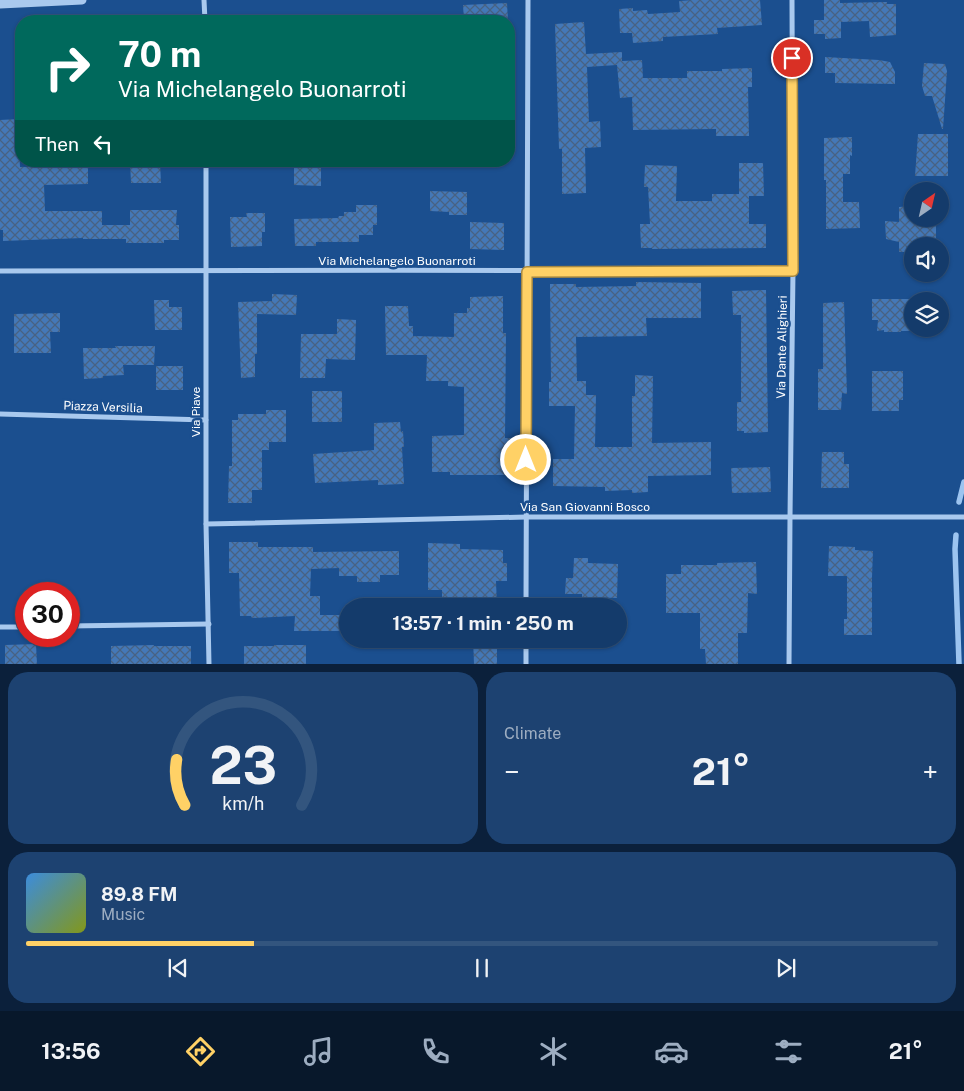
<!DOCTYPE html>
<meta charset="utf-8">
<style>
body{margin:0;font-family:"Public Sans",sans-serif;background:#1d4271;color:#f1f3f6;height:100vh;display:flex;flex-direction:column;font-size:19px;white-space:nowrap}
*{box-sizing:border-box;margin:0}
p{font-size:16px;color:#9dadc1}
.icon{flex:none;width:28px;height:28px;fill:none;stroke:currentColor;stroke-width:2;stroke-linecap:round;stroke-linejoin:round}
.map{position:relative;height:664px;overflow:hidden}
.panel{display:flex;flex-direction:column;gap:8px;padding:8px;background:#0b203b;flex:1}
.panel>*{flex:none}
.banner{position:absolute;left:15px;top:15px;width:500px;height:152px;border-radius:20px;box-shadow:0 1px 4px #0004,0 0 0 1px #33557e;background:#00695c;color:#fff;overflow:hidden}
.needle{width:32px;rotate:34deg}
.tools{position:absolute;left:904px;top:182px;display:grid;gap:10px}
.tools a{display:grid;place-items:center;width:45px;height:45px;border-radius:50%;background:#143b6b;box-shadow:0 1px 4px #0004,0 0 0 1px #33557e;font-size:25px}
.speed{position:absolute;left:15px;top:582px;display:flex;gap:10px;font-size:25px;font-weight:700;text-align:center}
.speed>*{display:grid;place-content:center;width:65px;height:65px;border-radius:50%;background:#143b6b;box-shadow:0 1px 4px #0004,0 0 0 1px #33557e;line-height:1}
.speed .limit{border:8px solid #d22;background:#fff;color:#111}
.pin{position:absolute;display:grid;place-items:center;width:42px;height:42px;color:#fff;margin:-21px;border:2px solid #fff;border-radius:50%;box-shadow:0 1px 5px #0007}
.me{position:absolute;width:55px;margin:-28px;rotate:0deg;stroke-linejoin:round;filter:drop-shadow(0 0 4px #0008)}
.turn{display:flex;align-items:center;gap:18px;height:105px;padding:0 20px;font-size:22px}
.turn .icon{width:65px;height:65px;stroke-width:2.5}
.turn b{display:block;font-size:35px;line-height:42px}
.then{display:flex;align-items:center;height:48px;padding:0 20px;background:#0003;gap:10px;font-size:19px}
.big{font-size:38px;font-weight:700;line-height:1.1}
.panel .card{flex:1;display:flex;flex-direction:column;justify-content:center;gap:8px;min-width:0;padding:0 18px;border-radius:20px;background:#1d4271}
.panel .dial{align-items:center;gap:0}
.dial svg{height:130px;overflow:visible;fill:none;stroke:#33557e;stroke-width:7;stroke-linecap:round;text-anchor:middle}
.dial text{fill:#f1f3f6;stroke:none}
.song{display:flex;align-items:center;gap:15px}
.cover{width:60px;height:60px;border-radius:8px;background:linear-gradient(135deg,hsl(210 70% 55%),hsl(70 70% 35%))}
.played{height:5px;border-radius:2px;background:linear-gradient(90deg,#ffd166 25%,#33557e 25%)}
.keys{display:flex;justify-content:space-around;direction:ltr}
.heat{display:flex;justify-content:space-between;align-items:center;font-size:28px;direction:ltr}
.panel .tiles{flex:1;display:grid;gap:8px;grid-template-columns:1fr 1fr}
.card:last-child{grid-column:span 2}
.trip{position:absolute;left:339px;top:598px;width:288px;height:50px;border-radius:25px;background:#143b6b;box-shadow:0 1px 4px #0004,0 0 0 1px #33557e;font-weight:700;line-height:50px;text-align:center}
.tabs{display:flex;height:80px;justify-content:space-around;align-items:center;background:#08182b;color:#9dadc1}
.tabs .icon{width:35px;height:35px}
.tabs .on{color:#ffd166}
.tabs b{font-size:22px;color:#f1f3f6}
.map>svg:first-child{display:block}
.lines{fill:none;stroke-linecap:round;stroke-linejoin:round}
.stream{stroke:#9cc4f0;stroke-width:5.5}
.building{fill:url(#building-cross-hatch)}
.minor{stroke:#a9c9ee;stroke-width:5}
.tertiary{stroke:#a9c9ee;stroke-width:9}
.route-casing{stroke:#a68842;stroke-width:12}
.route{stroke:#ffd166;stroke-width:9}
.labels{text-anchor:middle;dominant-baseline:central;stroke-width:5;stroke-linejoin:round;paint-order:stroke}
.street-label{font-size:12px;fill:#fff;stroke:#1b4f8f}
</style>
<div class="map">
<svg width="964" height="664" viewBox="0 0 964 664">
<defs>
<pattern id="building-cross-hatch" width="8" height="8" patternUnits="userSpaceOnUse" patternTransform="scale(1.25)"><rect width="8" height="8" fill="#4478b7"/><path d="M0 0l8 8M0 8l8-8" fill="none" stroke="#486282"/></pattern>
</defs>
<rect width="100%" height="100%" fill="#1b4f8f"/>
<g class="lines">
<g class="stream">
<path d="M 959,502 L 964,482"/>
<path d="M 956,535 L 955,549 L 959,664"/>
</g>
</g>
<g class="building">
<path d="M 693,0 L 760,0 L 762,25 L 717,28 L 718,34 L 663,37 L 663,41 L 633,43 L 632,33 L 620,33 L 619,9 L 633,8 L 633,11 L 647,10 L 648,14 L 680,12 L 679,1 Z"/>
<path d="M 824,0 L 840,0 L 840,3 L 887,2 L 887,4 L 896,4 L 896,35 L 870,37 L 869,21 L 841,22 L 841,38 L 825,39 L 825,34 L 814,34 L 814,20 L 824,20 Z"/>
<path d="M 507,3 L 508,21 L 464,21 L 463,5 Z"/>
<path d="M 584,22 L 586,54 L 622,52 L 622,61 L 642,60 L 643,78 L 687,78 L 687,71 L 722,71 L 722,69 L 752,68 L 752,87 L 748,87 L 749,136 L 716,136 L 716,129 L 633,130 L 632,97 L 620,98 L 617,65 L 587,67 L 589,122 L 600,121 L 601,147 L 585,148 L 586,193 L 562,194 L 562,149 L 559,149 L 555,24 Z"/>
<path d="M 825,57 L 879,60 L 890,62 L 895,72 L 895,84 L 835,83 L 835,73 L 825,73 Z"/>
<path d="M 924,63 L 945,64 L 947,71 L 943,129 L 942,129 L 932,96 L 925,96 L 922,86 Z"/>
<path d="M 18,119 L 20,167 L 88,166 L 88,184 L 44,185 L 45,211 L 102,211 L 102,225 L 130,225 L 130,210 L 177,210 L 176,225 L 179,225 L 179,240 L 164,240 L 164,243 L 126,243 L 126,239 L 83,239 L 83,238 L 3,241 L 3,230 L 0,230 L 0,120 Z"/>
<path d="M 918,134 L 948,134 L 948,176 L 915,176 Z"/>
<path d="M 852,137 L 852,156 L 850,155 L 850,174 L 843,174 L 843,202 L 859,202 L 860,228 L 826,229 L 826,180 L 824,180 L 824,138 Z"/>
<path d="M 130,161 L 160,162 L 161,183 L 131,183 Z"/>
<path d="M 294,161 L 321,161 L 321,186 L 294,185 Z"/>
<path d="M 739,163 L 763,163 L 764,196 L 749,196 L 749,224 L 766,224 L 766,248 L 652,249 L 652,248 L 641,248 L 640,224 L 650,224 L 648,187 L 644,187 L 645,165 L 677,166 L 676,201 L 712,201 L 712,194 L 739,194 Z"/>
<path d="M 430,191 L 467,192 L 467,215 L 449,215 L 449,212 L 430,211 Z"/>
<path d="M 356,205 L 377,205 L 377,225 L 373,225 L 373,235 L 359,235 L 359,242 L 316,242 L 316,246 L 295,246 L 294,219 L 338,218 L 339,216 L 344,216 L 344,212 L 356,212 Z"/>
<path d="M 912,206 L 912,219 L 922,219 L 922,224 L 936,223 L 936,242 L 912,242 L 912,252 L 899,252 L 899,242 L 886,239 L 885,221 L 899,222 L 899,207 Z"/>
<path d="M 246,213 L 265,213 L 265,232 L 262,232 L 262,246 L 231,247 L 230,217 L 247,217 Z"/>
<path d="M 470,222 L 504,223 L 504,250 L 470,249 Z"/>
<path d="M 636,282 L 701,283 L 701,318 L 646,318 L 647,336 L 576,337 L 577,381 L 586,381 L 586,395 L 596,395 L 595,447 L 632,447 L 632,396 L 635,396 L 635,375 L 653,376 L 652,443 L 711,442 L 711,475 L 648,476 L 648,492 L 632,493 L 632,490 L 605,491 L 605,487 L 553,486 L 553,459 L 574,459 L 575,406 L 549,406 L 549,382 L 551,382 L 550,284 L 576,284 L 576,287 L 636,286 Z"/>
<path d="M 766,290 L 768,432 L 744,433 L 744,431 L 737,431 L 737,402 L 741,402 L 741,315 L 733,315 L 732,291 Z"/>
<path d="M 272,294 L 297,295 L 296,315 L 257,314 L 257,354 L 255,354 L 255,377 L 241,378 L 238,302 L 272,301 Z"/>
<path d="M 503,296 L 503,333 L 506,333 L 505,438 L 511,438 L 511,473 L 508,473 L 508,475 L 450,475 L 450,472 L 432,472 L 432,436 L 464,435 L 464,387 L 448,386 L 448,381 L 426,381 L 427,355 L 386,355 L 385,306 L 408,306 L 409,326 L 413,326 L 413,336 L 454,337 L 454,313 L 467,313 L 467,308 L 470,308 L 470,297 Z"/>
<path d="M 872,299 L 911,299 L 911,331 L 901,331 L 901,332 L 884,332 L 884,330 L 877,331 L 878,320 L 872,320 Z"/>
<path d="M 154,300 L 169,300 L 169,307 L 182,307 L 182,330 L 155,330 Z"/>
<path d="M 844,302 L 847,394 L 842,393 L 841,410 L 818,410 L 818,369 L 823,369 L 823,303 Z"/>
<path d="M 60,313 L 60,332 L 50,332 L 51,353 L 14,353 L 14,314 Z"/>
<path d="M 337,319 L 356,320 L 355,360 L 326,359 L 325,378 L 300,378 L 301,334 L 337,334 Z"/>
<path d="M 115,346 L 155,346 L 154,365 L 123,365 L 124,375 L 103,376 L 103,378 L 84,379 L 83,348 L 116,348 Z"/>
<rect x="156" y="366" width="27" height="24"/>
<path d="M 872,371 L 903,371 L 903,400 L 899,400 L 899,411 L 872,411 Z"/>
<rect x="312" y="391" width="30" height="31"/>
<path d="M 266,410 L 286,410 L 286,442 L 269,442 L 269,450 L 262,450 L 262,490 L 252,490 L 252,503 L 228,503 L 229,466 L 232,466 L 232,420 L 238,420 L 238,414 L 266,414 Z"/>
<path d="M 400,422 L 401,432 L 403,431 L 404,447 L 402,447 L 404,484 L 378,485 L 378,480 L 315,483 L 313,454 L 374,450 L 374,423 Z"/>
<path d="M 822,452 L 844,452 L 844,464 L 849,464 L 849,488 L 821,488 Z"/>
<path d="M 770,467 L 771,492 L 732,493 L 731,468 Z"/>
<path d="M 229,542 L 258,542 L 258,547 L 313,547 L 313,552 L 399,551 L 399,575 L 380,575 L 380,582 L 357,582 L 357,576 L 339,576 L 339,568 L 311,569 L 310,596 L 320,596 L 320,615 L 348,615 L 348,631 L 294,631 L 295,616 L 252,618 L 251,616 L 240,616 L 239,573 L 229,573 Z"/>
<path d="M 428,543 L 460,544 L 460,549 L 503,550 L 503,563 L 507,563 L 507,581 L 496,581 L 497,606 L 442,606 L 442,590 L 428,590 Z"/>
<path d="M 829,546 L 855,547 L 855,550 L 873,551 L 872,577 L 872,635 L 844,635 L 844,619 L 847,619 L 847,576 L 828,576 Z"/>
<path d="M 574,558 L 588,558 L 588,563 L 618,564 L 617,598 L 582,597 L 582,594 L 565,594 L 566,578 L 573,578 Z"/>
<path d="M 756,562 L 757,594 L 748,593 L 747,633 L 738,633 L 738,664 L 706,664 L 705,649 L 700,649 L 700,613 L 666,613 L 666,574 L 681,574 L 681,565 L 717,565 L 717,563 Z"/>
<path d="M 473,639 L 497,639 L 497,664 L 474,664 Z"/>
<path d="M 36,644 L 37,664 L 5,664 L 5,645 Z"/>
<path d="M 154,645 L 154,646 L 191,646 L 191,664 L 111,664 L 111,646 Z"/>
<path d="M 274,645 L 306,645 L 306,664 L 244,664 L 244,646 L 274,646 Z"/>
</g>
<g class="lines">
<g class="minor">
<path d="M 204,0 L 205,21"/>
<path d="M 206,161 L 206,524 L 209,664"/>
<path d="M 0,271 C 264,269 529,271 793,271"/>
<path d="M 0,414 L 206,420"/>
<path d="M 206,524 L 526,517 L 964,517"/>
<path d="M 526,606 L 528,0"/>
<path d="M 69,626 L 209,624"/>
<path d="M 0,627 L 26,627"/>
<path d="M 526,639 L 526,664"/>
<path d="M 789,664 L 790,517 L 793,271 L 792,0"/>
</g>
<path class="tertiary" d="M 0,4 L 82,0"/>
</g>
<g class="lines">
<g class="route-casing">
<path id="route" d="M 526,460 L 527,272 L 793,271 L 792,58"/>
</g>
<use href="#route" class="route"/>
</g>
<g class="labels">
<g class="street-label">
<text x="397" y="261">Via Michelangelo Buonarroti</text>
<text transform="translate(782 347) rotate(-89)">Via Dante Alighieri</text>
<text transform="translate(103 407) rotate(2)">Piazza Versilia</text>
<text transform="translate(196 412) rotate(-90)">Via Piave</text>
<text x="585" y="507">Via San Giovanni Bosco</text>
</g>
</g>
</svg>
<div class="tools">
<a><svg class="needle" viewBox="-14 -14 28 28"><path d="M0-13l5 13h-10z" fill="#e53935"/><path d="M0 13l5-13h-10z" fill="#9dadc1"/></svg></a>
<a><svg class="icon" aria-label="sound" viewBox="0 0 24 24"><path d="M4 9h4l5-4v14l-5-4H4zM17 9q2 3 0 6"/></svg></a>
<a><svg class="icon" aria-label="layers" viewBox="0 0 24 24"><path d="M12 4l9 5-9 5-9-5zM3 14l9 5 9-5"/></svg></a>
</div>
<div class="speed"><div class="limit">30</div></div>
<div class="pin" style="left:792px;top:58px;background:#d93025"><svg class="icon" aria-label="arrive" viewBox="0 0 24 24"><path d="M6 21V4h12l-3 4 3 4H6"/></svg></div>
<svg class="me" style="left:526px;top:460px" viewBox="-20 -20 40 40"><circle r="17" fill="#ffd166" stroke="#fff" stroke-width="3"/><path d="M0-11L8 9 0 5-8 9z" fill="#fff"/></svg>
<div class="trip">13:57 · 1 min · 250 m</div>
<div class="banner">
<div class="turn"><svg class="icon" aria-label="right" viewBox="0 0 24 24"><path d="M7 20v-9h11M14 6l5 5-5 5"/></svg><div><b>70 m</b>Via Michelangelo Buonarroti</div></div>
<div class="then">Then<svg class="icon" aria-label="left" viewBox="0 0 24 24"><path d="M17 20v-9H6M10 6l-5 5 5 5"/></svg></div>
</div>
</div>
<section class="panel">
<div class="tiles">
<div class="card dial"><svg viewBox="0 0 100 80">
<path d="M14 69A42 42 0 1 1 86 69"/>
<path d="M14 69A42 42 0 0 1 9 41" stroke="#ffd166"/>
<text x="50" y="56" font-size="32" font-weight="700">23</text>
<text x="50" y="72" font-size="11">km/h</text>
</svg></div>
<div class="card"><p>Climate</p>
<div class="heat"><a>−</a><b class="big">21°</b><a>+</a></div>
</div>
<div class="card">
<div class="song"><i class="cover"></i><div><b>89.8 FM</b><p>Music</p></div></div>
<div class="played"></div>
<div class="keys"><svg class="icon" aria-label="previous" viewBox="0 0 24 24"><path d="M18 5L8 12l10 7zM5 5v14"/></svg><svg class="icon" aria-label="pause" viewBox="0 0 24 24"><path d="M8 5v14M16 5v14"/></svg><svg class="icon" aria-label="next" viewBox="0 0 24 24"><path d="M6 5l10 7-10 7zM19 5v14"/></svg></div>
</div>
</div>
</section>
<nav class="tabs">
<b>13:56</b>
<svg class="icon on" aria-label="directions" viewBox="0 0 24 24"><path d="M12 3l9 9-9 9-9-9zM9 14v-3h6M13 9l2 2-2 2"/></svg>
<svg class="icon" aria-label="music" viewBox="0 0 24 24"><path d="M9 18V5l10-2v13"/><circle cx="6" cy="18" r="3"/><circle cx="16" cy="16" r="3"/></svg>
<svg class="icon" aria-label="phone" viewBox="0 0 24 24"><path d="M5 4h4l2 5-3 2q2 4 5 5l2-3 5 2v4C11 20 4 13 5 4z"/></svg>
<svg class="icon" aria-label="climate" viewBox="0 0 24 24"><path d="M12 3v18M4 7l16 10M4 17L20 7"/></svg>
<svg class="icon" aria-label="car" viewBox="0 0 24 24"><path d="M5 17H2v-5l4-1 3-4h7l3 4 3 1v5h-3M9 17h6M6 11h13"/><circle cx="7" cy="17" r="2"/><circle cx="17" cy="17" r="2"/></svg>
<svg class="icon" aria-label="filters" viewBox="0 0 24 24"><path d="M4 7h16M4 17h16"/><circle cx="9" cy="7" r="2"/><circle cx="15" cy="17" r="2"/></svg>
<b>21°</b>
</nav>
